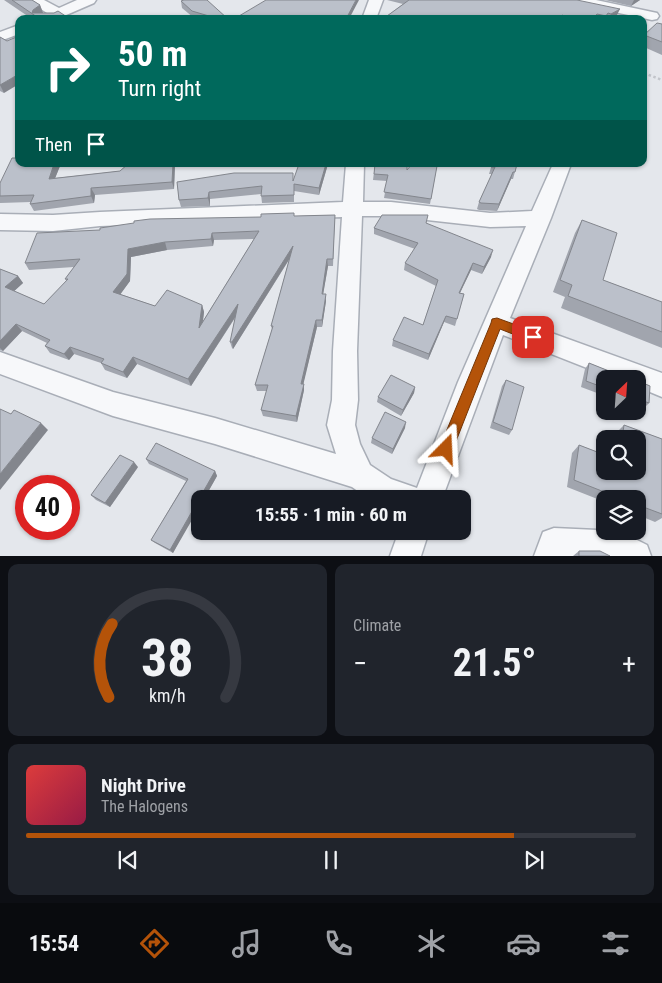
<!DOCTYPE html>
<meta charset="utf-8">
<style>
body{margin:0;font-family:"Roboto Condensed",sans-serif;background:#20242c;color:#f1f3f6;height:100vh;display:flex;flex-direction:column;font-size:19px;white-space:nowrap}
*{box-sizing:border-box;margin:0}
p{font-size:16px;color:#9ea1a6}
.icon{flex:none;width:28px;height:28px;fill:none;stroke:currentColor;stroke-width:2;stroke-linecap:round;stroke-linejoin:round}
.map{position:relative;height:556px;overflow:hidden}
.side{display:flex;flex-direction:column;gap:8px;padding:8px;background:#0d0f14;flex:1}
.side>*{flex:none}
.top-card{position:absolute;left:15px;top:15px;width:632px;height:152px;border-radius:10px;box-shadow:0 1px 4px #0004;background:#00695c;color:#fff;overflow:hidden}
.needle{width:32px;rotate:25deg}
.fabs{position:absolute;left:596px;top:370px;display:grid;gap:10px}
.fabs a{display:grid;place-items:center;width:50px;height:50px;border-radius:10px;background:#171b24;box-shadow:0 1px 4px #0004;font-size:25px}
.speed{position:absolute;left:15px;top:475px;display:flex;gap:10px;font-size:25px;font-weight:700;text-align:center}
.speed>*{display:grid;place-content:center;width:65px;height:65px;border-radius:50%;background:#171b24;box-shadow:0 1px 4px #0004;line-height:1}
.speed .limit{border:8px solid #d22;background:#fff;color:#111}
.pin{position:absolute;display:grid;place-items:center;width:42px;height:42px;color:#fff;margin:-21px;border-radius:10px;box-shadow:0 2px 8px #0006}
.me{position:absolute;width:55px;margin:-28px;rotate:21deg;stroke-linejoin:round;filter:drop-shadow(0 0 4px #0008)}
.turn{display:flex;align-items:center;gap:18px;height:105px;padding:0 20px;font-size:22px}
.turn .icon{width:65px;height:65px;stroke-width:2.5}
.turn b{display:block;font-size:35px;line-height:42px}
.then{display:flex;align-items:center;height:48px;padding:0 20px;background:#0003;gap:10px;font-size:19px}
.big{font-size:38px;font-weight:700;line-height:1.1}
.side .widget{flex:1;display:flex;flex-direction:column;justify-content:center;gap:8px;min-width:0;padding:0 18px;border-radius:10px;background:#20242c}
.side .dial{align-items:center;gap:0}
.dial svg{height:130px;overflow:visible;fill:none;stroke:#363941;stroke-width:7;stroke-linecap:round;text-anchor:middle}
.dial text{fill:#f1f3f6;stroke:none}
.song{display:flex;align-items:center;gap:15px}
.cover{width:60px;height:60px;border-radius:8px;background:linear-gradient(135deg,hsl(0 70% 55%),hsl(340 70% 35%))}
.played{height:5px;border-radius:2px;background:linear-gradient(90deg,#b45309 80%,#363941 80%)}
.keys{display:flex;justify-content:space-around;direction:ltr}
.heat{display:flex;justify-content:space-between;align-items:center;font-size:28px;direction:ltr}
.side .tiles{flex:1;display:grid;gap:8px;grid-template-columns:1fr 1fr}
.widget:last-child{grid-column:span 2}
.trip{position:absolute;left:191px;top:490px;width:280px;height:50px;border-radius:10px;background:#171b24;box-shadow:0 1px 4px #0004;font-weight:700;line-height:50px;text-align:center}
.tabs{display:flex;height:80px;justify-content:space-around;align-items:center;background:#090b0e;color:#9ea1a6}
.tabs .icon{width:35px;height:35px}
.tabs .on{color:#b45309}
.tabs b{font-size:22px;color:#f1f3f6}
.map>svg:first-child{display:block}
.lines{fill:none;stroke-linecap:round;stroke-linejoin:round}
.minor-casing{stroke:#a9aeb7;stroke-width:3}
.path{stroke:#c2c5cb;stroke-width:2.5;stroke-dasharray:2.5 2.5;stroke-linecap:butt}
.minor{fill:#f7f8fa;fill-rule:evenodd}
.wall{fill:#a1a5ae;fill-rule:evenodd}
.shaded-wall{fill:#83868d}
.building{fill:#bbc0ca;stroke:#83868d;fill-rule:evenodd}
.route{fill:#b45309;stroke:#753606}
</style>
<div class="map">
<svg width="662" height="556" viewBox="0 0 662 556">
<rect width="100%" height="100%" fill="#e4e7ec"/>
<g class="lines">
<g class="minor-casing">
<g id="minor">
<path d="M 27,0 L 44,0 L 59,8 L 77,0 L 96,0 L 94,3 L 57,19 L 37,19 L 47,13 Z"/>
<path d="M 369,0 L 383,0 L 376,19 L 362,19 Z"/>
<path d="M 569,0 L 596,0 L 657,13 L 659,16 L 657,19 L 652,20 L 576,4 Z"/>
<path d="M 19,25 L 19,34 L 0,41 L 0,32 Z"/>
<path d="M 346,164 L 364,164 L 363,202 L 391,202 L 490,213 L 532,211 L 553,164 L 571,164 L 551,218 L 510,318 L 662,373 L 662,397 L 638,387 L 638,379 L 615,379 L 503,335 L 442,499 L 369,499 L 352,487 L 215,444 L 113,416 L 0,374 L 0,352 L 113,392 L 215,418 L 336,454 L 327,425 L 332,400 L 333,351 L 342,217 L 100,226 L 53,231 L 0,230 L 0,214 L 53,215 L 100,212 L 343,202 ZM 362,216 L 391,216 L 490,227 L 526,226 L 458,382 L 417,488 L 391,479 L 370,465 L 360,444 L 355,425 L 358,400 L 357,351 Z"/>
<path d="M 554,528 L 619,531 L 647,545 L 651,556 L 534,556 L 543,532 Z"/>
<path d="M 399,531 L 429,531 L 421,556 L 390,556 Z"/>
</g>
</g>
<path class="path" d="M 644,73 L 662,80"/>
<use href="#minor" class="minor"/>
</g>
<g class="wall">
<path d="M 4,0 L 32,0 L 40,5 L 43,13 L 70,19 L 32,19 Z"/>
<path d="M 387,0 L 577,0 L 617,15 L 611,19 L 387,19 L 387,16 L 403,4 Z"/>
<path d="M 605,0 L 640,0 L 631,6 Z"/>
<path d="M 181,1 L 228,19 L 196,19 L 194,18 L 182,8 Z"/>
<path d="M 662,24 L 662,55 L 644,47 L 644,34 Z"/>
<path d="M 0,37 L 7,41 L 4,93 L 0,91 Z"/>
<path d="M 19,164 L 59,164 L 60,166 L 55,178 L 120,171 L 175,164 L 174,189 L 95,195 L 94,203 L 34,211 L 30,204 L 31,202 L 0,203 L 0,183 Z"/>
<path d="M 299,164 L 328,164 L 319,195 L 294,191 L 294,202 L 262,203 L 261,194 L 210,199 L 210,206 L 181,207 L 179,200 L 177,182 L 294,180 Z"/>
<path d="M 375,164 L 407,170 L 437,166 L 430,204 L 384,198 L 387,181 L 373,180 Z"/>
<path d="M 492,164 L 517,164 L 513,179 L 511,179 L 497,211 L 479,210 L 477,209 L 479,202 L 492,174 L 489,174 Z"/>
<path d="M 335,215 L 333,266 L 328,266 L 323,294 L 326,301 L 322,327 L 317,327 L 303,384 L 304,390 L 297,422 L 263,416 L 261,410 L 267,391 L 257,391 L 255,385 L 272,329 L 271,326 L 289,260 L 233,349 L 232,348 L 230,342 L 235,318 L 191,386 L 137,364 L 127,378 L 105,370 L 101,363 L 74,354 L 69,360 L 50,353 L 45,346 L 47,343 L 22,331 L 3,351 L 0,350 L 0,269 L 18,276 L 23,283 L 14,291 L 44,304 L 67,281 L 65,279 L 74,267 L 29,270 L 25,263 L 100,230 L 261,217 ZM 254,239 L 203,321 L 204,312 L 202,305 L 155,306 L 120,294 L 130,281 L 131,257 L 167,250 L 213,246 L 214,240 Z"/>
<path d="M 582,220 L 603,280 L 662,302 L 662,348 L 561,308 L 565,297 L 553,292 L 575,233 Z"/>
<path d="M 426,223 L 491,257 L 482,274 L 471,270 L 460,293 L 464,294 L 455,326 L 444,322 L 428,360 L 392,346 L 393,340 L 423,325 L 436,286 L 404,270 L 405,263 L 415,249 L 374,234 L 374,228 Z"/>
<path d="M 589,363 L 619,375 L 642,375 L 643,383 L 650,386 L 649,403 L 643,409 L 638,407 L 638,379 L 605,379 L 605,396 L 581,387 L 585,369 Z"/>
<path d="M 506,380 L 512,430 L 509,435 L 490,428 L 502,386 Z"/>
<path d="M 415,387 L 414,393 L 401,416 L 377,402 L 378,397 Z"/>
<path d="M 624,425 L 662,439 L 662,518 L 655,522 L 638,515 L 638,499 L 605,499 L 605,502 L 567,487 L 572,453 L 579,445 L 605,455 L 605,471 L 638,471 L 638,439 L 615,439 L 616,433 Z"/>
<path d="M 405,428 L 392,454 L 371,443 L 372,438 Z"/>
<path d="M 146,459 L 215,471 L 217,476 L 204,499 L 200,499 L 173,553 L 155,543 L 151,540 L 186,481 L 149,464 Z"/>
<path d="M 138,467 L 110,507 L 96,500 L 91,495 Z"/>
<path d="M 579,551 L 610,556 L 573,556 Z"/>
</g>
<g class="shaded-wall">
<path d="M 356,0 L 359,0 L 349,19 L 346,19 Z"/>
<path d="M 634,0 L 640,0 L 631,6 Z"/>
<path d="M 40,5 L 43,13 L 32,13 L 33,10 Z"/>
<path d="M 620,9 L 617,15 L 609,19 L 611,14 Z"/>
<path d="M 19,74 L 19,84 L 4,93 L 0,85 Z"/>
<path d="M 54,164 L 59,164 L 60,166 L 52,186 L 49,179 Z"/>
<path d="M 173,164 L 175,164 L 174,189 L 172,182 Z"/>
<path d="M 326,164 L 328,164 L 319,195 L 319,188 Z"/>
<path d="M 513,172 L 511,179 L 497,211 L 499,204 Z"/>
<path d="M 91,188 L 95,195 L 94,203 L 91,196 Z"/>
<path d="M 209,192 L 210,199 L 210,206 L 208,198 Z"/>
<path d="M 212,233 L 214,240 L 213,246 L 211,239 Z"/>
<path d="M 165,242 L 167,250 L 131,257 L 130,281 L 117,299 L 113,292 L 128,249 Z"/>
<path d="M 293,246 L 293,253 L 233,349 L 232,342 Z"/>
<path d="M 493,250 L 491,257 L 482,274 L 484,267 Z"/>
<path d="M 327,259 L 328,266 L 322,301 L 322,294 Z"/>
<path d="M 473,263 L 471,270 L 457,299 L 459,293 Z"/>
<path d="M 18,276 L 23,283 L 11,294 L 5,287 Z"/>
<path d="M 326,294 L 326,301 L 322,327 L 322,320 Z"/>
<path d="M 238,304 L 239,311 L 191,386 L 188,379 Z"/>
<path d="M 202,305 L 204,312 L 201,335 L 199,328 Z"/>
<path d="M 446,316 L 444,322 L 428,360 L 429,354 Z"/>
<path d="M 316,320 L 317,327 L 302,390 L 301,384 Z"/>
<path d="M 16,324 L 22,331 L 3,351 L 0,348 L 0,341 Z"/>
<path d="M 70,347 L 74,354 L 69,360 L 64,354 Z"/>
<path d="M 133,357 L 137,364 L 127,378 L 123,372 Z"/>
<path d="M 304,384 L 304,390 L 297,422 L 296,416 Z"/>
<path d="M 415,387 L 414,393 L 401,416 L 403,410 Z"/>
<path d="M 406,422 L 405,428 L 392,454 L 393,449 Z"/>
<path d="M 41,423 L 48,430 L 0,490 L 0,474 Z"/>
<path d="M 134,462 L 138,467 L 110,507 L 105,503 Z"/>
<path d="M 215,471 L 217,476 L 204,499 L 200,499 L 200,506 L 173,553 L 170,550 Z"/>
</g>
<g class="building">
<path d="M 12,0 L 32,0 L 40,5 L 33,10 L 32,13 L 54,13 L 58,11 L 70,19 L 40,19 Z"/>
<path d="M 184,0 L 207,0 L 228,19 L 219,19 L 192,11 L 181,1 Z"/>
<path d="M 266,0 L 356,0 L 346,19 L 234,19 Z"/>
<path d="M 409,0 L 577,0 L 620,9 L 611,14 L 608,13 L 606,16 L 597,14 L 592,19 L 572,19 L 562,15 L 558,19 L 394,19 L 387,16 Z"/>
<path d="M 657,23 L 662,24 L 662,42 L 644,35 Z"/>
<path d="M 19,36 L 19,74 L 0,85 L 0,37 L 7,41 Z"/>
<path d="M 12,158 L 19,158 L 19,164 L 54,164 L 49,179 L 120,171 L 128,164 L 173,164 L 172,182 L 91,188 L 91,196 L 30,204 L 34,195 L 0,196 L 0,183 Z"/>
<path d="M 299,164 L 326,164 L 319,188 L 294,184 L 294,195 L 261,196 L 262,186 L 209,192 L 208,198 L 179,200 L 177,182 L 234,173 L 293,173 L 293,181 Z"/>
<path d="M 375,164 L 407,164 L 407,170 L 412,164 L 420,164 L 437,166 L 431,199 L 384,192 L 388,175 L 374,174 Z"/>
<path d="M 492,164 L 517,164 L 515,172 L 513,172 L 499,204 L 481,203 L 479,202 L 495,167 L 491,167 Z"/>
<path d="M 294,213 L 294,216 L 335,215 L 333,259 L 327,259 L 322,294 L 326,294 L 322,320 L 316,320 L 301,384 L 304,384 L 296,416 L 261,410 L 268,385 L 255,385 L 273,326 L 271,326 L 293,246 L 232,342 L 230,342 L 238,304 L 188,379 L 133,357 L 123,372 L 101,363 L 104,359 L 70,347 L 64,354 L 45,346 L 50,340 L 16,324 L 0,341 L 0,269 L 18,276 L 5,287 L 44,304 L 68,279 L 65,279 L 80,259 L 25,263 L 37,233 L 100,230 L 100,228 L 134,223 L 134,221 L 150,219 L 261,217 L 261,214 ZM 259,231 L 199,328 L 202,305 L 167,290 L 155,306 L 113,292 L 127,274 L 128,249 L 165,242 L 211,239 L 212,233 Z"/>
<path d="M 382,215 L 428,215 L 426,223 L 493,250 L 484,267 L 473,263 L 459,293 L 464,294 L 457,319 L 446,316 L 429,354 L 393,340 L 404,317 L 423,325 L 438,280 L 405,263 L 418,243 L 374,228 Z"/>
<path d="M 582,220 L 617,233 L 603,280 L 662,302 L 662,332 L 568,296 L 572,285 L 560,280 Z"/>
<path d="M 589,363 L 619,375 L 642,375 L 643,383 L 650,386 L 649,403 L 638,399 L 638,379 L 605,379 L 605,388 L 586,381 Z"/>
<path d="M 391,375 L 415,387 L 403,410 L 378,397 Z"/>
<path d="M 506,380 L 524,387 L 512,430 L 493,422 Z"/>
<path d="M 0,409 L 11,414 L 14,410 L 41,423 L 0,474 Z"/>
<path d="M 385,412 L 406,422 L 393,449 L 372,438 Z"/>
<path d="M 624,425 L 662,439 L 662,514 L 638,505 L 638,499 L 622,499 L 574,480 L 579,445 L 605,455 L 605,471 L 638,471 L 638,439 L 622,439 Z"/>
<path d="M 156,443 L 215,471 L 170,550 L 151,540 L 188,479 L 146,459 Z"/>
<path d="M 120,455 L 134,462 L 105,503 L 91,495 Z"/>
<path d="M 579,551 L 600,551 L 610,556 L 579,556 Z"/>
</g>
<path class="route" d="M 497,318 L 538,333 L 540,337 L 538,340 L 533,342 L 500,329 L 451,454 L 446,456 L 441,454 L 439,449 L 491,323 L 492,319 Z"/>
</svg>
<div class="fabs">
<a><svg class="needle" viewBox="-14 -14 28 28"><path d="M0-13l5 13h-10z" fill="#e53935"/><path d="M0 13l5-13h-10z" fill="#9ea1a6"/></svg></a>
<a><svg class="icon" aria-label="search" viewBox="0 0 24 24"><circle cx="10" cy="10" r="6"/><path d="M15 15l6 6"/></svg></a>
<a><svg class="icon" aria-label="layers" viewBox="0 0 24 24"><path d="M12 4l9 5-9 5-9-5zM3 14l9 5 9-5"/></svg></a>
</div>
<div class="speed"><div class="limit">40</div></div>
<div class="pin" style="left:533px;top:337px;background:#d93025"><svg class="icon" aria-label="arrive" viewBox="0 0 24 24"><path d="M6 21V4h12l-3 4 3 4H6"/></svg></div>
<svg class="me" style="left:446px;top:449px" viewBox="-20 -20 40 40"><path d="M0-17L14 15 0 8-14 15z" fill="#b45309" stroke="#fff" stroke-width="4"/></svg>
<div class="trip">15:55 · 1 min · 60 m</div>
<div class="top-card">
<div class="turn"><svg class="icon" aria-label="right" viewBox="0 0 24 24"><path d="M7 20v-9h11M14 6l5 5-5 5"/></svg><div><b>50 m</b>Turn right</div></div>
<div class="then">Then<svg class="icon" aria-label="arrive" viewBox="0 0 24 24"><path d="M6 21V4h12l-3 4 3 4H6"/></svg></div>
</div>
</div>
<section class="side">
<div class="tiles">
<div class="widget dial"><svg viewBox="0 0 100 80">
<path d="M14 69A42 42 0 1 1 86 69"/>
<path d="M14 69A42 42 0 0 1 16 24" stroke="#b45309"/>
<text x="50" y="56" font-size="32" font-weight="700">38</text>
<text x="50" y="72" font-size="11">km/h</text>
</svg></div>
<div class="widget"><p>Climate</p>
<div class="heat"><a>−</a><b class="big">21.5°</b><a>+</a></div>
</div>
<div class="widget">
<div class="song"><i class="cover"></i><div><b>Night Drive</b><p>The Halogens</p></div></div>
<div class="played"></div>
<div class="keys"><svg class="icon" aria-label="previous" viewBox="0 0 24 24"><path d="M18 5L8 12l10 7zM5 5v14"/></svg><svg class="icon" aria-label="pause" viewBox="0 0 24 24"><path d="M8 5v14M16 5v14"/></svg><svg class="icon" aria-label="next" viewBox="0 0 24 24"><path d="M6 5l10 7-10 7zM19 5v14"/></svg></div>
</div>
</div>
</section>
<nav class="tabs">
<b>15:54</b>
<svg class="icon on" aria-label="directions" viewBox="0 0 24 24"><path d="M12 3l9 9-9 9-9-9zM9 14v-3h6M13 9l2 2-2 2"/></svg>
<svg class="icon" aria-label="music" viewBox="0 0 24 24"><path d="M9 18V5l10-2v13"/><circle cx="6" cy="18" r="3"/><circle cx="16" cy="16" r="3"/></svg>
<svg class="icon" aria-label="phone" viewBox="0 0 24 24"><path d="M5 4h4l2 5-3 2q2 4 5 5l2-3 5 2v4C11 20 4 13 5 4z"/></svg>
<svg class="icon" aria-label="climate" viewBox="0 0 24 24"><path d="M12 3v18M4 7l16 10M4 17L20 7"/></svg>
<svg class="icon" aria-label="car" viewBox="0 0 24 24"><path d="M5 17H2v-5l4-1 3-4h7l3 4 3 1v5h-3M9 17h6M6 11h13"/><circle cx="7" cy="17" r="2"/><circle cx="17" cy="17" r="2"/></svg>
<svg class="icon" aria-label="filters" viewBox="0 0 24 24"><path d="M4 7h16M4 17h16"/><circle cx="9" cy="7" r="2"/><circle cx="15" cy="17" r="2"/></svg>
</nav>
